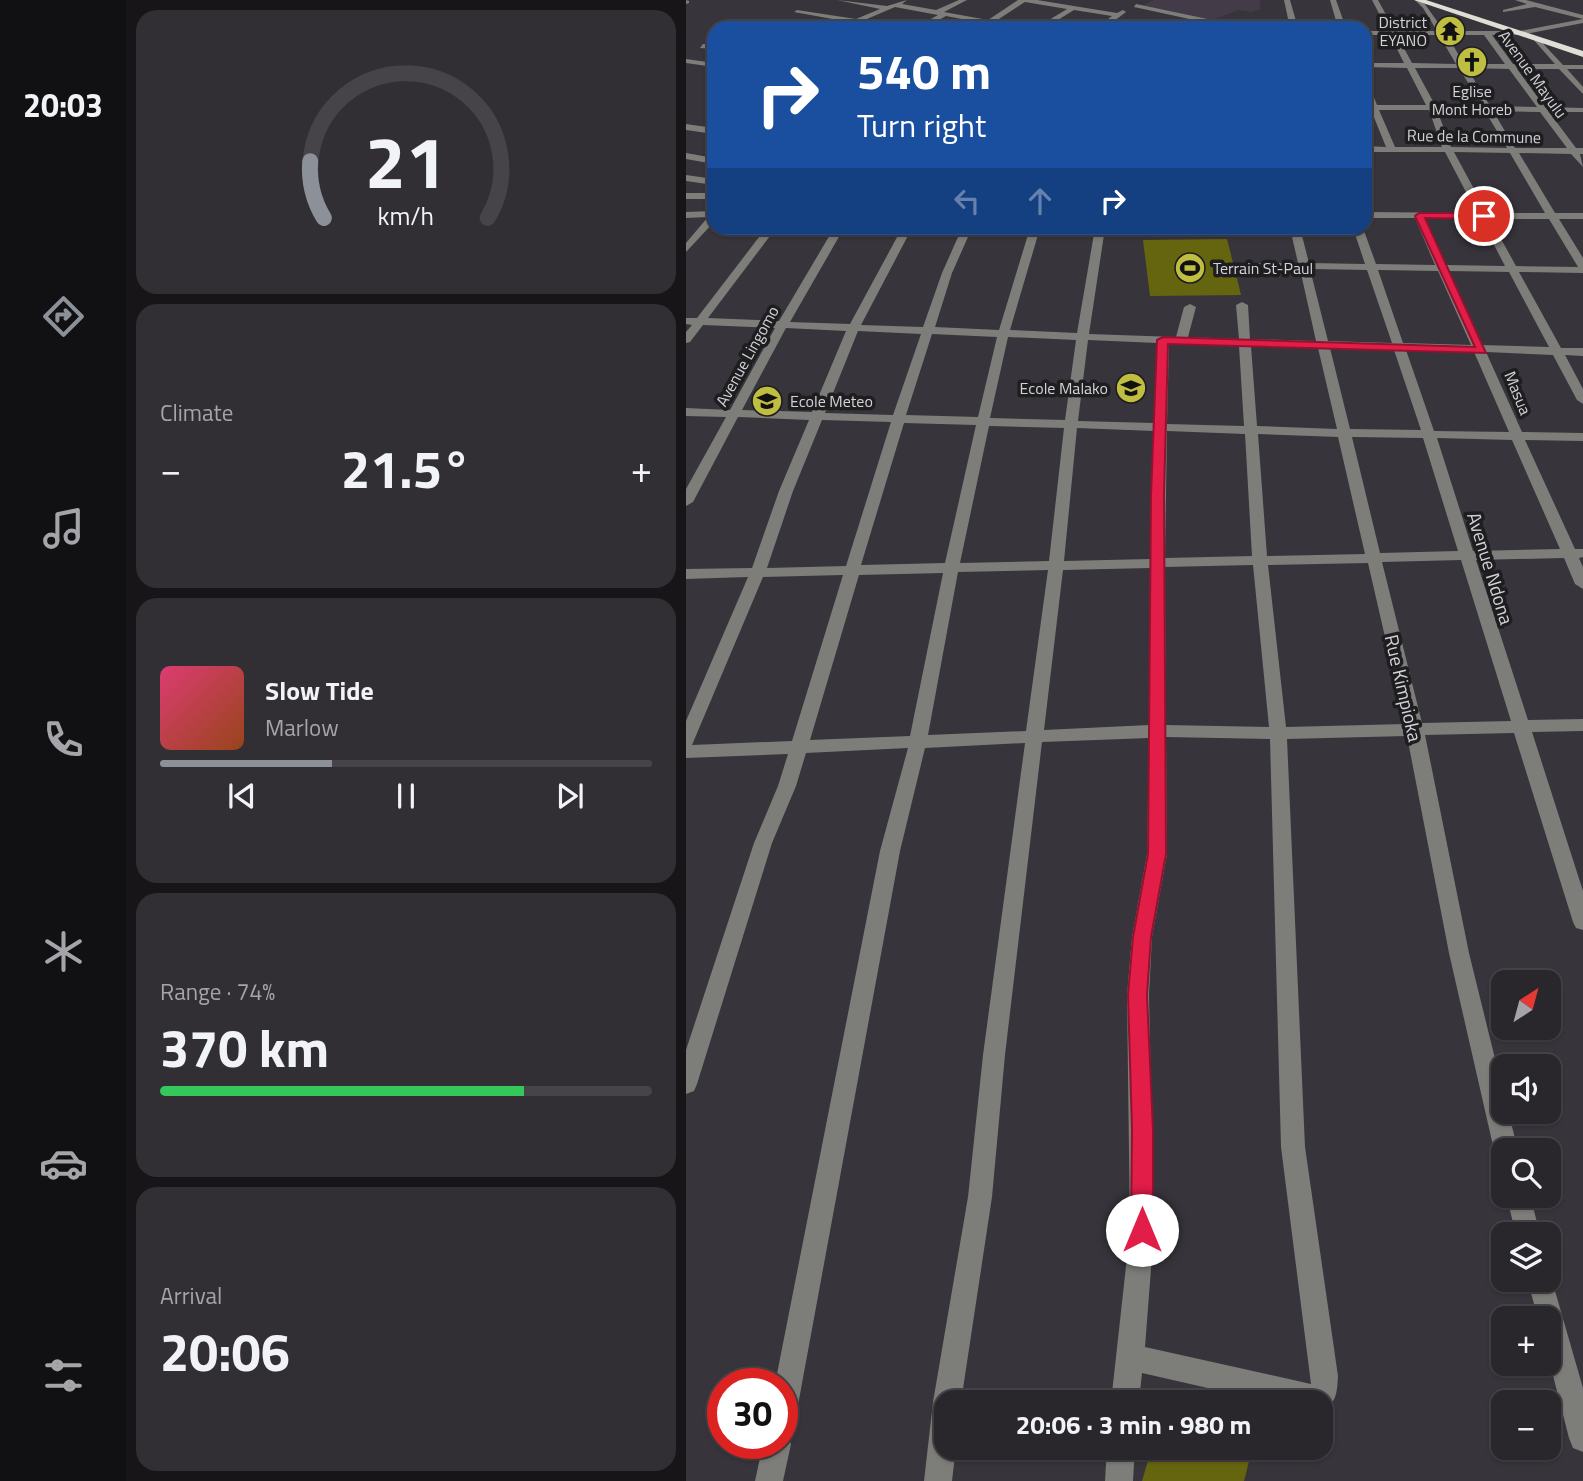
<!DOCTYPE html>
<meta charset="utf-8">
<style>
body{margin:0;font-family:"Titillium Web",sans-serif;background:#322f34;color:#f1f3f6;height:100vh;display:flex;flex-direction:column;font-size:26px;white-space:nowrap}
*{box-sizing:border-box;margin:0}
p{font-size:23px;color:#a5a5a9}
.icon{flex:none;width:38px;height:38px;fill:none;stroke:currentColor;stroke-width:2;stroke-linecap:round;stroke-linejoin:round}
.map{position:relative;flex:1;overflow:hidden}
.sheet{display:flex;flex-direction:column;gap:10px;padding:10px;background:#171518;width:560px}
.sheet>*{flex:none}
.guide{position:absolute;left:21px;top:21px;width:665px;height:214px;border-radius:21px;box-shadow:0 2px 5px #0004,0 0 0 2px #464448;background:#1a4fa0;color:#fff;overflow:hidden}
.needle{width:46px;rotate:36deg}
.buttons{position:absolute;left:805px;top:970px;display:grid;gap:14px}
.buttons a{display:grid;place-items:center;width:70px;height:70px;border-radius:14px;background:#2a272c;box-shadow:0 2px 5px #0004,0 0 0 2px #464448;font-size:35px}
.speed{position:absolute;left:21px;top:1368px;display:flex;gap:14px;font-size:35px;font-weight:700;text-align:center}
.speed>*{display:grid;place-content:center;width:91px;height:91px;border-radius:50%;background:#2a272c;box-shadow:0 2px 5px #0004,0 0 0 2px #464448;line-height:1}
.speed .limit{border:10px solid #d22;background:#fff;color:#111}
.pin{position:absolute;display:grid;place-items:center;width:60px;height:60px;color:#fff;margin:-30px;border:4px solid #fff;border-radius:50%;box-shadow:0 2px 7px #0007}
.me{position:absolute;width:77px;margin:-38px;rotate:0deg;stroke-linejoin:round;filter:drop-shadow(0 0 5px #0008)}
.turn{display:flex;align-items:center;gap:24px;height:147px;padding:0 35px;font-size:32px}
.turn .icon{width:91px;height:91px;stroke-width:2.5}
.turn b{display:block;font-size:49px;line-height:60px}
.lanes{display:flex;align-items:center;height:66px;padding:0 35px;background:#0003;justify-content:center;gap:35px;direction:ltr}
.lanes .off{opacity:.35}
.big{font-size:52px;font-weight:700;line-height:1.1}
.sheet .tile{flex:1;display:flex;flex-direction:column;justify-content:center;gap:10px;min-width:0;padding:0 24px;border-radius:21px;background:#322f34}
.sheet .dial{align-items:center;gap:0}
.dial svg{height:182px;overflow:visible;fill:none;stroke:#464448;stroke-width:7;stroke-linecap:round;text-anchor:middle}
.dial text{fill:#f1f3f6;stroke:none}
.song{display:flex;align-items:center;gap:21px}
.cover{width:84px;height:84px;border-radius:10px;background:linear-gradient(135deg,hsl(340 70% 55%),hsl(20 70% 35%))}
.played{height:7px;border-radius:4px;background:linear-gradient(90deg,#8c9099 35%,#464448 35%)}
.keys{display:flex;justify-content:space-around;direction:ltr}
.heat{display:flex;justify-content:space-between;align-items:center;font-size:38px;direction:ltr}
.charge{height:10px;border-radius:5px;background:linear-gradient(90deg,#34c759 74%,#464448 0)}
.trip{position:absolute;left:248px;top:1390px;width:399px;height:70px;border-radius:21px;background:#2a272c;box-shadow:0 2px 5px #0004,0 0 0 2px #464448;font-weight:700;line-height:70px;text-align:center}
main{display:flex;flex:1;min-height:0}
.dock{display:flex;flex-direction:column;width:126px;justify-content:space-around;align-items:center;background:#111012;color:#a5a5a9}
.dock .icon{width:49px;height:49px}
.dock .current{color:#8c9099}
.dock b{font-size:32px;color:#f1f3f6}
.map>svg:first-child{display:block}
.built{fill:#433c48}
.green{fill:#66650f}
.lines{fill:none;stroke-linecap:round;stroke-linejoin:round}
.minor{fill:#7d7d79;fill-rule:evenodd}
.highway{fill:#dfdfd6;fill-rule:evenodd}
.route{fill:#e11d48;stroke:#92132f;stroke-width:2}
.labels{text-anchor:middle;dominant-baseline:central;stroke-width:7;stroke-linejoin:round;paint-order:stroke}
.far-poi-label{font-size:16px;fill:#d4d2d6;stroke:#1e1d20;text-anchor:end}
.far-street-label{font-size:16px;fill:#d4d2d6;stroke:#1e1d20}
.street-label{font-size:19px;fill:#d4d2d6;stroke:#1e1d20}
</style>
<main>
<nav class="dock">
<b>20:03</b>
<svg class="icon current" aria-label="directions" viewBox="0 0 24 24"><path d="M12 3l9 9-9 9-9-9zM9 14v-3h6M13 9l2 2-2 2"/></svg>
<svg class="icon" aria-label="music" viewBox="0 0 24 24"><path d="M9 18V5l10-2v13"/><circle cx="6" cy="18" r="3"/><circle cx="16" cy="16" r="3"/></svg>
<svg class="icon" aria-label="phone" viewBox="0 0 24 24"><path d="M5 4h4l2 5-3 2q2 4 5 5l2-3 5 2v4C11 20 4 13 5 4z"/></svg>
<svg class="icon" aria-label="climate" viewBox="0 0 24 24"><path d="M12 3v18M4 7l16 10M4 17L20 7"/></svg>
<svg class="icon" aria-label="car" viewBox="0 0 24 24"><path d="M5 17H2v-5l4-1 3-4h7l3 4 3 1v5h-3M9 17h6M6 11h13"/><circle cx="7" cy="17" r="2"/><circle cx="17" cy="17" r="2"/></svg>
<svg class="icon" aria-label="filters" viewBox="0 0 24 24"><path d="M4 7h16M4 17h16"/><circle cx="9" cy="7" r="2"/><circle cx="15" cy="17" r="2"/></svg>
</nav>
<section class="sheet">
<div class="tile dial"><svg viewBox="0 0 100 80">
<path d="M14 69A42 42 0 1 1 86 69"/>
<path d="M14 69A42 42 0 0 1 8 44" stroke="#8c9099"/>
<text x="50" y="56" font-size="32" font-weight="700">21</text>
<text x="50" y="72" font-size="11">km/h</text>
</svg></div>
<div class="tile"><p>Climate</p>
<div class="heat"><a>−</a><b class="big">21.5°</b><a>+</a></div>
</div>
<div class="tile">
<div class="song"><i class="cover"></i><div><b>Slow Tide</b><p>Marlow</p></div></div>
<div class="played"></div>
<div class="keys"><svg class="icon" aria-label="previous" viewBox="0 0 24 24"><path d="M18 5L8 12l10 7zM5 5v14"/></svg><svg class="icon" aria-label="pause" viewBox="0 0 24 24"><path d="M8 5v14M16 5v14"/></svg><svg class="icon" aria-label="next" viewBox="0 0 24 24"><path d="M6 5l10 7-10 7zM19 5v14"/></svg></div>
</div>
<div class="tile"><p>Range · 74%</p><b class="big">370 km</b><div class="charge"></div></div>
<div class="tile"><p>Arrival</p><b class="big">20:06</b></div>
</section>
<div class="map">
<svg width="897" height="1481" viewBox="0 0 897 1481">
<rect width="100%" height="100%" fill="#38343b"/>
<path class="built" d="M 468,0 L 574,0 L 574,9 L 566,12 L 553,10 L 526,20 L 456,6 Z"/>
<g class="green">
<path d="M 541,239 L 555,295 L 464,296 L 457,240 Z"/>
<path d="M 466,1447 L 531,1447 L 531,1454 L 564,1457 L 558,1481 L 456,1481 Z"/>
</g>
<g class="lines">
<g class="minor">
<path d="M 0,0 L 3,1 L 3,3 L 0,4 Z"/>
<path d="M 151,0 L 201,6 L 221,0 L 216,4 L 250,10 L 273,0 L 281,0 L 258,12 L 302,20 L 332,0 L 351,0 L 431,13 L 437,10 L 440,12 L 419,28 L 410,28 L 426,16 L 388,10 L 359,28 L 350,28 L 381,9 L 339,2 L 299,28 L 290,28 L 297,23 L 260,16 L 238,28 L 229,28 L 252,15 L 209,7 L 160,28 L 150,28 L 163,22 L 108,12 L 111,10 L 170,19 L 194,9 Z"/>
<path d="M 598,0 L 604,0 L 612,28 L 604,28 Z"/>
<path d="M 644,0 L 650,0 L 660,28 L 652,28 Z"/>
<path d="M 686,0 L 692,0 L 709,31 L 751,31 L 737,8 L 729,0 L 736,0 L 758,31 L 834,31 L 897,19 L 849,7 L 817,12 L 817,10 L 841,4 L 829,0 L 840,0 L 897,15 L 897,23 L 834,35 L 806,35 L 827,64 L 869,64 L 846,38 L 850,36 L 877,65 L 897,65 L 897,69 L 881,69 L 897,87 L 897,94 L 873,69 L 831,69 L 859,107 L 897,108 L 897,112 L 863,112 L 890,148 L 897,148 L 897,154 L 894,154 L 897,167 L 885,154 L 833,153 L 869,213 L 897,213 L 897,219 L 873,219 L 897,258 L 897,273 L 833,272 L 875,348 L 897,348 L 897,356 L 879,355 L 897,389 L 897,404 L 891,400 L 867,355 L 800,352 L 836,432 L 897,433 L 897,441 L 839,440 L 889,549 L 897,549 L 897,557 L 893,558 L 897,567 L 897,589 L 889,584 L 878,558 L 790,560 L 842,720 L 897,719 L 897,731 L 846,732 L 897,891 L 897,930 L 890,928 L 887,922 L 828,733 L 739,735 L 783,953 L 817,1091 L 817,1111 L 822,1111 L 832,1150 L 817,1150 L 817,1160 L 812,1158 L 808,1150 L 763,953 L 721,736 L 601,739 L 619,1147 L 652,1376 C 651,1392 651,1404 635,1411 L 635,1402 L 583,1402 L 456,1373 L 453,1402 L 425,1402 L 444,1230 L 441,995 L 446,937 L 461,854 L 463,738 L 356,742 L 319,1055 L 306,1197 L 275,1402 L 261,1402 L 261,1447 L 270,1447 L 266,1481 L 238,1481 L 247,1402 L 282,1197 L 297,1055 L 339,743 L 239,748 L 214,851 L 110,1416 L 106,1426 L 96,1430 L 96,1384 L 89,1384 L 194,851 L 222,748 L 120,753 L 110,786 L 86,843 L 11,1084 L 8,1091 L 0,1094 L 0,1050 L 68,843 L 92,786 L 102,754 L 0,758 L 0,721 L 62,577 L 0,579 L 0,569 L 66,568 L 93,491 L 123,420 L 52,417 L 7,502 L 0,506 L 0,489 L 40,417 L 0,416 L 0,408 L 44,410 L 89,328 L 17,325 L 4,342 L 0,343 L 0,332 L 6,325 L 0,324 L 0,318 L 11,318 L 80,228 L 90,228 L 22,318 L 93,321 L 148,228 L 158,228 L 104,322 L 164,324 L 216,228 L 226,228 L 175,325 L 237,327 L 256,273 L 276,228 L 286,228 L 266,273 L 249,327 L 313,330 L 344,228 L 354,228 L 324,330 L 391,333 L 409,228 L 419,228 L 403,334 L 490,337 L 498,307 L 504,304 L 510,307 L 502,337 L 553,339 L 550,305 L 556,302 L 562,305 L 564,339 L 630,341 L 614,269 L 553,268 L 548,265 L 549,263 L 612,263 L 604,228 L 614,228 L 623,263 L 679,264 L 667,228 L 677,228 L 690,264 L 749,265 L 729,218 L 679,218 L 679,212 L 791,213 L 759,152 L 679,152 L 679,146 L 700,147 L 685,110 L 679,109 L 679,105 L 683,105 L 679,83 L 683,85 L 691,105 L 740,105 L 721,68 L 679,67 L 679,63 L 718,63 L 704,35 L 679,35 L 679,31 L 702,31 ZM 711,35 L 753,35 L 770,64 L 726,63 ZM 761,35 L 798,35 L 819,64 L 778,64 ZM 729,68 L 773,68 L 796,106 L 749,105 ZM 781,68 L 823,69 L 851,107 L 804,106 ZM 693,110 L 743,110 L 756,147 L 709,147 ZM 751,110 L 799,111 L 821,148 L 765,147 ZM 807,111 L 854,112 L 881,148 L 829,148 ZM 768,152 L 824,153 L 859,213 L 801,213 ZM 739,218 L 794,218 L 819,266 L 760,265 ZM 804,219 L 863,219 L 892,267 L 830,266 ZM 624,269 L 681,270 L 706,343 L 642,341 ZM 692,270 L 752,271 L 785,345 L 717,343 ZM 763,271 L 823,272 L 863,347 L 796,345 ZM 100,328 L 160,331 L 126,412 L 56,410 ZM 172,331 L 235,334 L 207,415 L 139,413 ZM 246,334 L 311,337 L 292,417 L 220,415 ZM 322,337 L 390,340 L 379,420 L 304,418 ZM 402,340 L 471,343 L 468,423 L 392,421 ZM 483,344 L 553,346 L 558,426 L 481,424 ZM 565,346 L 632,348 L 651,429 L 571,426 ZM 644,348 L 708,350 L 735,430 L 664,429 ZM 720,350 L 788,352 L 823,432 L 748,431 ZM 136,420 L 205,422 L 160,566 L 81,568 L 107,491 ZM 218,423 L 290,425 L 259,563 L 175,565 ZM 303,426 L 378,428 L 363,561 L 274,563 ZM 391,428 L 468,431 L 464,559 L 378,561 ZM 481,431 L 559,434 L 566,556 L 479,558 ZM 572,434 L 652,437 L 679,554 L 581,556 ZM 666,437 L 737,438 L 772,551 L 694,553 ZM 751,438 L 826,440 L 874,549 L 787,551 ZM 775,560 L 825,721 L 736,723 L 696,562 ZM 682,563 L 719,724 L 600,727 L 582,565 ZM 567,565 L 583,727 L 480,725 L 479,567 ZM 464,568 L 463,725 L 358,730 L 377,570 ZM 362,570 L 340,731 L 242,735 L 272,572 ZM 257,573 L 224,736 L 124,740 L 173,575 ZM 157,575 L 106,741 L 6,745 L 77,577 ZM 480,737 L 584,739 L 595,1147 L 625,1384 L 459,1347 L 468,1230 L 463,995 L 466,937 L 481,854 Z"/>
<path d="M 450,4 L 555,26 L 559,28 L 545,28 L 448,7 Z"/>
<path d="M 17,44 L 28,45 L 28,49 L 14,48 Z"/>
<path d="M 0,59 L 28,63 L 28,67 L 0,63 Z"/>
<path d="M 0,124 L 28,128 L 28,134 L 0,130 Z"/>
<path d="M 0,153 L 28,158 L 28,164 L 0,159 Z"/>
<path d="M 0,175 L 28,179 L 28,185 L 0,181 Z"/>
<rect x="0" y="193" width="28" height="6"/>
<path d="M 28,211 L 28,222 L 0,252 L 0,243 L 22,217 L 0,218 L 0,212 Z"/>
<path d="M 820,1195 L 844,1195 L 854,1234 L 830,1234 Z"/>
<path d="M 863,1270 L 897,1388 L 897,1452 L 887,1448 L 883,1438 L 863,1360 L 863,1318 L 852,1318 L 841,1279 L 863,1279 Z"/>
<path d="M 96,1432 L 101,1434 L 105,1444 L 97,1481 L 69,1481 L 77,1444 L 96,1444 Z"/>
<path d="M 421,1447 L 449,1447 L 447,1481 L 419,1481 Z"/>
</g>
<path class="highway" d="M 728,0 L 740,0 L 897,51 L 897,57 Z"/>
</g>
<path class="route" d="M 733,213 L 798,213 L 803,216 L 798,219 L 739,218 L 800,353 L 482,344 L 478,495 L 480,854 L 465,937 L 461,995 L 467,1130 L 467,1230 L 464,1238 L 456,1241 L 448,1238 L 445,1230 L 446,1130 L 442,995 L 447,937 L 462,854 L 465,495 L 471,340 L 477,337 L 789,347 L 729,216 Z"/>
<defs>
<g id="temple-disc" transform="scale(1.575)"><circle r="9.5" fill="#bfbe41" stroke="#1e1d20"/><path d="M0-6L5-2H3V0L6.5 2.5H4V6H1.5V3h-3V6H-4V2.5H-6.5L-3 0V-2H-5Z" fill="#111"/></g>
<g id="church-disc" transform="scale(1.575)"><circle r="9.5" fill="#bfbe41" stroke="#1e1d20"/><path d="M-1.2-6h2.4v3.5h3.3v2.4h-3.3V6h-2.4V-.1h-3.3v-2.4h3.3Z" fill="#111"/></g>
<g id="stadium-disc" transform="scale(1.575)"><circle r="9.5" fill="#bfbe41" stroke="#1e1d20"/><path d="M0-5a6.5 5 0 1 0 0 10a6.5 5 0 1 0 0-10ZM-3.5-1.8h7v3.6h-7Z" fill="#111"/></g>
<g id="school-disc" transform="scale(1.575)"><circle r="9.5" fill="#bfbe41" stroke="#1e1d20"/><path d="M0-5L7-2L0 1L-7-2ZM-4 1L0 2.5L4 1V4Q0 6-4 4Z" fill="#111"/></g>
</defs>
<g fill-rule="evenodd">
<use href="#temple-disc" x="764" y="31"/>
<use href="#church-disc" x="786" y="62"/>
<use href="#stadium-disc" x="504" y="268"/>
<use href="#school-disc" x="445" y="388"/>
<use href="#school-disc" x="81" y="401"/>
</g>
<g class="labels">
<g class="far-poi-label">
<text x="741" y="22">District<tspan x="741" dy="18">EYANO</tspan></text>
<text x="786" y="91" text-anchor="middle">Eglise<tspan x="786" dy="18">Mont Horeb</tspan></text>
<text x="527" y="268" text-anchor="start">Terrain St-Paul</text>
<text x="422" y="388">Ecole Malako</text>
<text x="104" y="401" text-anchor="start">Ecole Meteo</text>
</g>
<g class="far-street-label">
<text transform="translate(847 74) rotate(54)">Avenue Mayulu</text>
<text transform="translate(788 136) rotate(1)">Rue de la Commune</text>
<text transform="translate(61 356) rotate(-61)">Avenue Lingomo</text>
<text transform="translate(832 393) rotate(68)">Masua</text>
</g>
<g class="street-label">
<text transform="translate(805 568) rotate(73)">Avenue Ndona</text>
<text transform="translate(718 688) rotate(77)">Rue Kimpioka</text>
</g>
</g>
</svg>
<div class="buttons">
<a><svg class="needle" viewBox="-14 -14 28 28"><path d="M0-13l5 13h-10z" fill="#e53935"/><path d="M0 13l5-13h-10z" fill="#a5a5a9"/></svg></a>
<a><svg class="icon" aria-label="sound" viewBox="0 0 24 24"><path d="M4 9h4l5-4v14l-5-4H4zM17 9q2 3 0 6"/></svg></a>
<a><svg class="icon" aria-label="search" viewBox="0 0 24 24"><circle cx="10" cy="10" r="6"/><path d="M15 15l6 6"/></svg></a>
<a><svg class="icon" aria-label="layers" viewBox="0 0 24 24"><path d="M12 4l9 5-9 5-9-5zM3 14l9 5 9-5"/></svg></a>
<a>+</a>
<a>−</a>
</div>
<div class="speed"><div class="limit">30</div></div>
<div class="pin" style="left:798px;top:216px;background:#d93025"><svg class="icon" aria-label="arrive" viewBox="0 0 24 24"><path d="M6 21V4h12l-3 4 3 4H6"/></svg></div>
<svg class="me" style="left:456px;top:1230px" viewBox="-20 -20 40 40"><circle r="19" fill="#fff"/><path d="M0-13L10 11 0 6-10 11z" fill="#e11d48"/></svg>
<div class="trip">20:06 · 3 min · 980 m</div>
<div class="guide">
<div class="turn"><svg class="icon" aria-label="right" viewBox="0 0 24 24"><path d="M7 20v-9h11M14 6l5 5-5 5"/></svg><div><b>540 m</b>Turn right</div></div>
<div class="lanes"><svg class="icon off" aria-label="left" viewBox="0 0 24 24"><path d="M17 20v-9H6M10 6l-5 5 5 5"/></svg><svg class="icon off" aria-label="ahead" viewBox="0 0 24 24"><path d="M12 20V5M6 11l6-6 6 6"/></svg><svg class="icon" aria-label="right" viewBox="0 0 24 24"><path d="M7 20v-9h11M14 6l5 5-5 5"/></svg></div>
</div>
</div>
</main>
